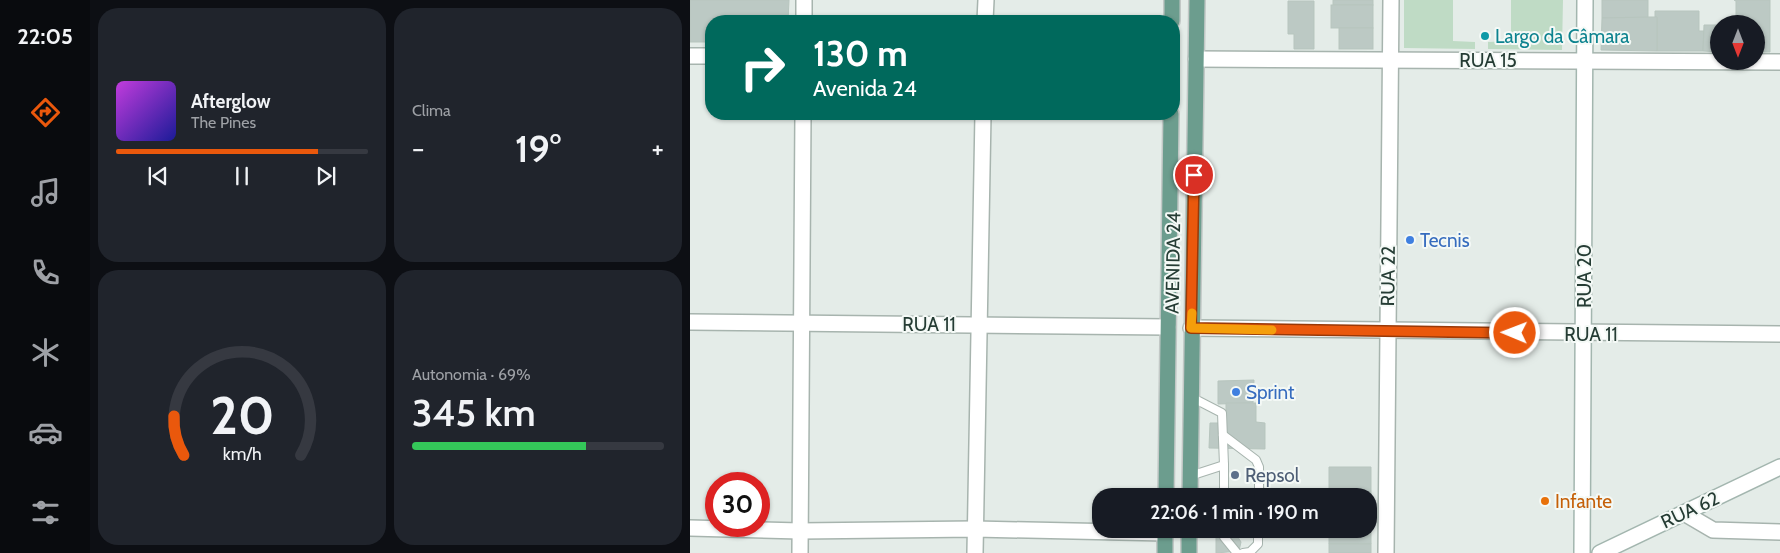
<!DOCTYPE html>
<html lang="pt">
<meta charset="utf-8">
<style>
body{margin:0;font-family:Cabin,sans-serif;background:#20242c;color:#f1f3f6;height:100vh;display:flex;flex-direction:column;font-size:19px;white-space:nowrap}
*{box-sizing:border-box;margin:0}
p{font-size:16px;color:#9ea1a6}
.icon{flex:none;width:28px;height:28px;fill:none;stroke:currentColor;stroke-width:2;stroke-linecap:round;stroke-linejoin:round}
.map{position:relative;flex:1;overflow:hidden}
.drawer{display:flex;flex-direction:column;gap:8px;padding:8px;background:#0d0f14;width:600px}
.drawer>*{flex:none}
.hud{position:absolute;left:15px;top:15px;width:475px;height:105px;border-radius:20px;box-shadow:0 1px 4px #0004;background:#00695c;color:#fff;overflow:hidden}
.needle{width:32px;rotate:180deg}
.controls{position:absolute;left:1020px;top:15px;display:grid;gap:10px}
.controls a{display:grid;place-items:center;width:55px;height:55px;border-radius:50%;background:#171b24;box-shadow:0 1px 4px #0004;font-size:25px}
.speed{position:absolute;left:15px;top:472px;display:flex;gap:10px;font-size:25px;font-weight:700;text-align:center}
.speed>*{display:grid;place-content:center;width:65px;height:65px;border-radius:50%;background:#171b24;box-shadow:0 1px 4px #0004;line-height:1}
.speed .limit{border:8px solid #d22;background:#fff;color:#111}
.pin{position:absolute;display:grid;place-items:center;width:42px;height:42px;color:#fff;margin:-21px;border:2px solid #fff;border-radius:50%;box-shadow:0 1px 5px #0007}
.me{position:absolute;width:55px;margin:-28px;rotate:271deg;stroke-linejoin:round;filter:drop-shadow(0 0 4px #0008)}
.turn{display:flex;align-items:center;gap:18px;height:105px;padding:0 25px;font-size:22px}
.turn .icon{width:65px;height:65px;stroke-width:2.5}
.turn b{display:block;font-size:35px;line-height:42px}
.big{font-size:38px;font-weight:600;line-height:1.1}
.drawer .tile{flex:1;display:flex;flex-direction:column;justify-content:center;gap:8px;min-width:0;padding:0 18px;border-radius:20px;background:#20242c}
.drawer .dial{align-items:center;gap:0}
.dial svg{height:130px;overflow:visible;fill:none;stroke:#363941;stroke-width:7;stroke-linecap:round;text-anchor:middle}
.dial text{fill:#f1f3f6;stroke:none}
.song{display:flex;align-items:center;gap:15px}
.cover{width:60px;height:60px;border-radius:8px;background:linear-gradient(135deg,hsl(290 70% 55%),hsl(240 70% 35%))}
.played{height:5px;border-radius:2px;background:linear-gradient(90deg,#ea580c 80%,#363941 80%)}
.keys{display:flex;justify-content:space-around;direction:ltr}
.heat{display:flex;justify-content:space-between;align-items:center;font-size:28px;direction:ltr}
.charge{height:8px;border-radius:4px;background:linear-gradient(90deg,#34c759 69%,#363941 0)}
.drawer .tiles{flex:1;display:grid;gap:8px;grid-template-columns:repeat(2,1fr)}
.trip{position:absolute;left:402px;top:488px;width:285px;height:50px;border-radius:20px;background:#171b24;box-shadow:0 1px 4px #0004;font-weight:600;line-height:50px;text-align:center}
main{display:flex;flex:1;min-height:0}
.tab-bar{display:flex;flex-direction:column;width:90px;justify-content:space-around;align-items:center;background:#090b0e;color:#9ea1a6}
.tab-bar .icon{width:35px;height:35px}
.tab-bar .active{color:#ea580c}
.tab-bar b{font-size:22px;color:#f1f3f6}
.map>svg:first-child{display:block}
.green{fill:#bfdbc5}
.building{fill:#bcc9c4;stroke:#b7c5be}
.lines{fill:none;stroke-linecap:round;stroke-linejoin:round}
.service-casing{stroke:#a7b4ae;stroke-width:10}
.minor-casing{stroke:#a7b4ae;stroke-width:18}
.secondary-casing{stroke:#a3b6af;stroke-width:18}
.primary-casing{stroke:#c2c8c6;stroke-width:18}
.service{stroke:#fff;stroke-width:8}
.minor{stroke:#fff;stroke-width:15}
.secondary{stroke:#fff;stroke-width:15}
.primary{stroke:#6c9d8e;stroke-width:15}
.route-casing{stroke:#983908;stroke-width:12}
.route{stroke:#ea580c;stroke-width:9}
.slow{stroke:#f59e0b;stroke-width:9}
.culture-dot{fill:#0f9aa8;stroke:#f4f9f6;stroke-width:2}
.shop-dot{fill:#3f7fe0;stroke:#f4f9f6;stroke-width:2}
.service-dot{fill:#5c6f8a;stroke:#f4f9f6;stroke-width:2}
.food-dot{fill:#e8710a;stroke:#f4f9f6;stroke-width:2}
.labels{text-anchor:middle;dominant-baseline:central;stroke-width:4;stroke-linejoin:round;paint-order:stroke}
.culture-label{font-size:19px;fill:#0d838f;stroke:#f4f9f6;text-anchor:start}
.street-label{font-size:19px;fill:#253c34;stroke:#f4f9f6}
.shop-label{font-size:19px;fill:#366cbe;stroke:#f4f9f6;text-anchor:start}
.service-label{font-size:19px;fill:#4e5e75;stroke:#f4f9f6;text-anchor:start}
.food-label{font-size:19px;fill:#c56008;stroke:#f4f9f6;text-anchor:start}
</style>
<main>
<nav class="tab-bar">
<b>22:05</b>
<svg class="icon active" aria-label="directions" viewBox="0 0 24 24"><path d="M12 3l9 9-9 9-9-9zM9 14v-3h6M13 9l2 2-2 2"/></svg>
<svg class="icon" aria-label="music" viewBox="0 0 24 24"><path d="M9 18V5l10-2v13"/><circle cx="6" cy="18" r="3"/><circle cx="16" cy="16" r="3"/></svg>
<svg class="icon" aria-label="phone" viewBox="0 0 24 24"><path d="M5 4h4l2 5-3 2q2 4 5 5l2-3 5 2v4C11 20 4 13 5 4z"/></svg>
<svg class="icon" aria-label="climate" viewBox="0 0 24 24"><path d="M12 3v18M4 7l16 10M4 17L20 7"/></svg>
<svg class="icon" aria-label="car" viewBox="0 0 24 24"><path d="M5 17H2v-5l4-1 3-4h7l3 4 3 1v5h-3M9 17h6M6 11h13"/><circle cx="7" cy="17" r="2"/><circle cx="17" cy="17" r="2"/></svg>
<svg class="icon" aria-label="filters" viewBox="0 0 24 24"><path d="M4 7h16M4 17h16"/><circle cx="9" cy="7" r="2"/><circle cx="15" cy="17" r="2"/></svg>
</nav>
<section class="drawer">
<div class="tiles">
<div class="tile">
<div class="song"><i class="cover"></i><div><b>Afterglow</b><p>The Pines</p></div></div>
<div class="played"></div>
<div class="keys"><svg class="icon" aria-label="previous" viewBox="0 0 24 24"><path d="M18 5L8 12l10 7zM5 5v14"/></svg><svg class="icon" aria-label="pause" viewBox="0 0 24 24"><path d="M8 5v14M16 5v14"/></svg><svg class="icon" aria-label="next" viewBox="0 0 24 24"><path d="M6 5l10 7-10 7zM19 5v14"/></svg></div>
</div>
<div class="tile"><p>Clima</p>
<div class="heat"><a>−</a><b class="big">19°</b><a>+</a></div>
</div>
<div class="tile dial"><svg viewBox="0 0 100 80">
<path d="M14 69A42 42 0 1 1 86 69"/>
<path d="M14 69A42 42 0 0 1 8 45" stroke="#ea580c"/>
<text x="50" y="56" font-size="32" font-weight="700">20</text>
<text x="50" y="72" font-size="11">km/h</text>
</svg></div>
<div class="tile"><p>Autonomia · 69%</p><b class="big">345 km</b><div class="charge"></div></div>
</div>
</section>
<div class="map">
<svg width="1090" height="553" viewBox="0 0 1090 553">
<rect width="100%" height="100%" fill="#e4ece8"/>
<g class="green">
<path d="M 714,0 L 763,0 L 763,41 L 785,42 L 785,49 L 714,48 Z"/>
<path d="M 821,0 L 873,0 L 872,50 L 798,49 L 798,42 L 821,41 Z"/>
</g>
<g class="building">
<path d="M 0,0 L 99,0 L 98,21 L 21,21 L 21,42 L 0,42 Z"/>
<rect x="643" y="0" width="40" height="5"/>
<path d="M 912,0 L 958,0 L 958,19 L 912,18 Z"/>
<path d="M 1044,0 L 1080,0 L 1080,52 L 1066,52 L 1066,24 L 1046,24 L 1046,1 Z"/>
<path d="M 598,1 L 624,1 L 624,49 L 604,49 L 604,34 L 598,34 Z"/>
<rect x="641" y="5" width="42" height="23"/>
<path d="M 965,11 L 1009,11 L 1009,31 L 1014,31 L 1013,51 L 967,51 L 967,17 L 965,17 Z"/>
<path d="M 958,17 L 967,17 L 967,51 L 911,50 L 912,18 Z"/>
<path d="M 1014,25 L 1029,25 L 1029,52 L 1013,51 Z"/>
<rect x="649" y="28" width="34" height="21"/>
<path d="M 564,380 L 563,403 L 528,404 L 528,381 Z"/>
<path d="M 536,403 L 566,403 L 566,422 L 575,423 L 575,449 L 519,448 L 520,423 L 536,423 Z"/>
<path d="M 639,467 L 681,467 L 681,505 L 679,505 L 679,496 L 639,496 Z"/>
<path d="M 679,505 L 681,505 L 681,544 L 639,544 L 639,529 L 679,529 Z"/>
<path d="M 526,529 L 546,529 L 546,534 L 551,542 L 549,551 L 526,553 Z"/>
<rect x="639" y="544" width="42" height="9"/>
</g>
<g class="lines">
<g class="service-casing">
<g id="service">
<path d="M 533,435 L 566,460 L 569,467 L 569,496"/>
<path d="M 500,476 L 534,465 L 532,413 L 501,397"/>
<path d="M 534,496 L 534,465"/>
<path d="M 534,529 L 534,537 L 547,553"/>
<path d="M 553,553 L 560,552 L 568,544 L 568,529"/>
</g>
</g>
<g class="minor-casing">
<g id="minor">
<path d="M 114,21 L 114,0"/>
<path d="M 295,21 L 296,0"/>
<path d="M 0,56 L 21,56"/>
<path d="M 506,59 L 1090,62"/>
<path d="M 0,322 L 478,327"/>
<path d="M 501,328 L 1090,334"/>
<path d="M 994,513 L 1023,530 L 1090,532"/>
<path d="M 0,528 L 110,531 L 285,529 L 475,533"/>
<path d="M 110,553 L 113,114"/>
<path d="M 285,553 L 293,114"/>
<path d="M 696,553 L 701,0"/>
</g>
</g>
<g class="secondary-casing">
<g id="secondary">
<path d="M 892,553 L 895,0"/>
<path d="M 910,553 L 1090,467"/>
</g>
</g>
<g class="primary-casing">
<g id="primary">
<path d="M 482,21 L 482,0"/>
<path d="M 476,496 L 481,114"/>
<path d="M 500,496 L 507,0"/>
<path d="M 475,553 L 475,529"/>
<path d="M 499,553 L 499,529"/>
</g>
</g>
<use href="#service" class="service"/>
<use href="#minor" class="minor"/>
<use href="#secondary" class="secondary"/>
<use href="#primary" class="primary"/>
</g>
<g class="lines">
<g class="route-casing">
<path id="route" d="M 504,175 L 501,328 L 825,333"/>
</g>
<use href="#route" class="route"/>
<path class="slow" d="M 502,313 L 501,328 L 582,330"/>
</g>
<circle class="culture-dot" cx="795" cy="36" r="5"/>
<g class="shop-dot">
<circle cx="720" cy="240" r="5"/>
<circle cx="546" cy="392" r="5"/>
</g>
<circle class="service-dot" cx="545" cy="475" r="5"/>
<circle class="food-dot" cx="855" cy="501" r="5"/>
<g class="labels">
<g class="culture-label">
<text x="805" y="36">Largo da Câmara</text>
</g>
<g class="street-label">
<text x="798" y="60">RUA 15</text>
<text transform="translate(483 263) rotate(-89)">AVENIDA 24</text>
<text transform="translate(698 276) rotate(-89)">RUA 22</text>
<text transform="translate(894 276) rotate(-90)">RUA 20</text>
<text x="239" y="324">RUA 11</text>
<text x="901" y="334">RUA 11</text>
<text transform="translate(1000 510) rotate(-25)">RUA 62</text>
</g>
<g class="shop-label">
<text x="730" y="240">Tecnis</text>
<text x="556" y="392">Sprint</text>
</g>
<g class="service-label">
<text x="555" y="475">Repsol</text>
</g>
<g class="food-label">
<text x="865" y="501">Infante</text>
</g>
</g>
</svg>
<div class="controls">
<a><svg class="needle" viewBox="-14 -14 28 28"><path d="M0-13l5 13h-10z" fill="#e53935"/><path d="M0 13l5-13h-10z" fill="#9ea1a6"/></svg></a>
</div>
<div class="speed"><div class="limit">30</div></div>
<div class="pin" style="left:504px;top:175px;background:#d93025"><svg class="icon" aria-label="arrive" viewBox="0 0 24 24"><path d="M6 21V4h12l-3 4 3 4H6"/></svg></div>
<svg class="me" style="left:825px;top:333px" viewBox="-20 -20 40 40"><circle r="17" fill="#ea580c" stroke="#fff" stroke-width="3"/><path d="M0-11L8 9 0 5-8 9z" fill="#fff"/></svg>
<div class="trip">22:06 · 1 min · 190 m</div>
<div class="hud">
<div class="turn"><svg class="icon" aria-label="right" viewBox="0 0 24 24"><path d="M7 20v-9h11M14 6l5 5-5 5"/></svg><div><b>130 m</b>Avenida 24</div></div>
</div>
</div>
</main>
